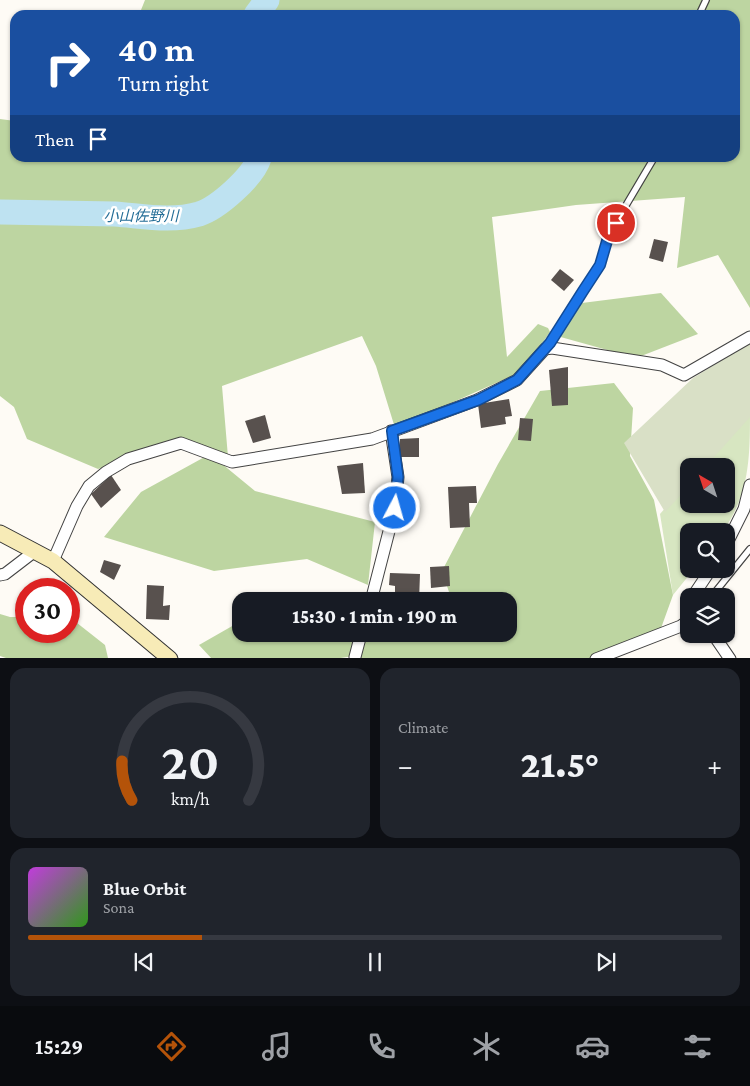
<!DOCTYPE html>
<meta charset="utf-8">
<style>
body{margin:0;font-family:"Crimson Pro","Noto Sans JP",serif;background:#20242c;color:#f1f3f6;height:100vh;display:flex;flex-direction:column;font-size:19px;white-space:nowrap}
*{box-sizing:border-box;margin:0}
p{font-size:16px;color:#9ea1a6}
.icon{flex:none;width:28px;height:28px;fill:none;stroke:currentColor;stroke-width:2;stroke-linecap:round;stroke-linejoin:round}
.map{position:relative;height:658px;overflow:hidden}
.panel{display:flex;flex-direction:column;gap:10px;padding:10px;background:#0d0f14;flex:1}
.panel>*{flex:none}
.banner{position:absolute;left:10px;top:10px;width:730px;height:152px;border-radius:15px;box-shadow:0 1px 4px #0004;background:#1a4fa0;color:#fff;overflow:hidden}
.needle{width:32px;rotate:321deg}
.fabs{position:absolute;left:680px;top:458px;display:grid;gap:10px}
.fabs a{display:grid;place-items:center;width:55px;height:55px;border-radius:10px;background:#171b24;box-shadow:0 1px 4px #0004;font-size:25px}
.speed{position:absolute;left:15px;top:578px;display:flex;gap:10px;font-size:25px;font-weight:700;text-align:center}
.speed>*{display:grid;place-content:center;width:65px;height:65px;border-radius:50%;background:#171b24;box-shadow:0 1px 4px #0004;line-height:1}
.speed .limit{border:8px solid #d22;background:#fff;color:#111}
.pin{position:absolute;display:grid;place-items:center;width:42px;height:42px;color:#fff;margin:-21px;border:2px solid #fff;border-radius:50%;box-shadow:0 1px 5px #0007}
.me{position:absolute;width:55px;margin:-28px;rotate:6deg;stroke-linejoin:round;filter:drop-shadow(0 0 4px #0008)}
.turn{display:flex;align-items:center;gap:18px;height:105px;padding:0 25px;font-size:22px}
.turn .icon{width:65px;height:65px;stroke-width:2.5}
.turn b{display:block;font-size:35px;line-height:42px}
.then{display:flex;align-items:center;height:48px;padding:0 25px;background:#0003;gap:10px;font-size:19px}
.big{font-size:38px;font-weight:800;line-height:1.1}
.panel .tile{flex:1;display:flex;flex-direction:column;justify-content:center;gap:8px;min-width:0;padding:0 18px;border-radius:15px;background:#20242c}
.panel .dial{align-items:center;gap:0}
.dial svg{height:130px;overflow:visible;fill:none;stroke:#363941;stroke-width:7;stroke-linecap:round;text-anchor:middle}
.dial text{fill:#f1f3f6;stroke:none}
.song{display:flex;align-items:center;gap:15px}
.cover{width:60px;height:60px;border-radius:8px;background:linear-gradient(135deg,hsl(290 70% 55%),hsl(110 70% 35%))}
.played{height:5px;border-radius:2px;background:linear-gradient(90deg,#b45309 25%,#363941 25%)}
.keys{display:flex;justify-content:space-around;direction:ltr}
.heat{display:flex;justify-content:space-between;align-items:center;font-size:28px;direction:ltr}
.panel .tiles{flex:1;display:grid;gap:10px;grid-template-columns:1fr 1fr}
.tile:last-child{grid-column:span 2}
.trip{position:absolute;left:232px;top:592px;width:285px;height:50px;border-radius:15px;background:#171b24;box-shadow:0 1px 4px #0004;font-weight:800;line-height:50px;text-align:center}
.menu{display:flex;height:80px;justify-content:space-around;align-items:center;background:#090b0e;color:#9ea1a6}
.menu .icon{width:35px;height:35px}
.menu .selected{color:#b45309}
.menu b{font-size:22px;color:#f1f3f6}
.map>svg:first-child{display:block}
.green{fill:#d7e6c1}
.forest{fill:#bdd5a1}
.cemetery{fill:#d9e0c6}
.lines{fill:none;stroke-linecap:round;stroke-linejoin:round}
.river{stroke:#bee2f1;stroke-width:25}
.building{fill:#58514e}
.lane-casing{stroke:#434343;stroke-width:8}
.street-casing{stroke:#434343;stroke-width:13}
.secondary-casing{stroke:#323232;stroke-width:17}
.lane{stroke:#fff;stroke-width:5.5}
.street{stroke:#fff;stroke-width:11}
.secondary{stroke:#f7ebb7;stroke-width:15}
.route-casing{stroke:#114b97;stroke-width:12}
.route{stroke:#1a73e8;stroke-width:9}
.labels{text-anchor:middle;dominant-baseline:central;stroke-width:5;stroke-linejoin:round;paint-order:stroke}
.water-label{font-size:15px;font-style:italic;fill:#256e97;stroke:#fff}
</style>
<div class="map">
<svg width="750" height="659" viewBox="0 0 750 659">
<rect width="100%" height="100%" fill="#fefbf5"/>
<path class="green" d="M 750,410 C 750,456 750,493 723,531 L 689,531 L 689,569 L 694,569 L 673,595 L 660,514 L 689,481 L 689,504 L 726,504 L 726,466 L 702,466 Z"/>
<g class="forest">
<path d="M 145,0 L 750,0 L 750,308 L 718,255 L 677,268 L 685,197 L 576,205 L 492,217 L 507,357 L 538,324 L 548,328 L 550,332 L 523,371 L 395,428 L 376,366 L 362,336 L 222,386 L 228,457 L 171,445 L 98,469 L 27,439 L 14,407 L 0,396 L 0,119 L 15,121 L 15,158 L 735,158 L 735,15 L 139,15 Z"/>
<path d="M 661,293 L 698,334 L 636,358 L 557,336 L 574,304 Z"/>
<path d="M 614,383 L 633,408 L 630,456 L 654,500 L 673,595 L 656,642 L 602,659 L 365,659 L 354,656 L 334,659 L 212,659 L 199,645 L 241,621 L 241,634 L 509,634 L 509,601 L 452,601 L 442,571 L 498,464 L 540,391 Z"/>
<path d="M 210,454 L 255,491 L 375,522 L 368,585 L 307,559 L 214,571 L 104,537 L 141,492 Z"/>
<path d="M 334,592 L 362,601 L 275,601 L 280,598 Z"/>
<path d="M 0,614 L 10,617 L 26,617 L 26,631 L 69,631 L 69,618 L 72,619 L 105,645 L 108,658 L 9,659 L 0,656 Z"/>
</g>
<path class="cemetery" d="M 750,343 L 750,417 L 706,466 L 689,466 L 689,486 L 665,512 L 624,443 L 693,378 Z"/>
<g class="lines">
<g class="river">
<path d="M 256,15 L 267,0"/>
<path d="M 0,212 C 38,213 77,213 115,214 C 143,216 171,222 199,214 C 218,208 253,177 259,158"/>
</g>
</g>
<g class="building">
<path d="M 654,239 L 668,242 L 663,262 L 649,258 Z"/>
<path d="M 560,269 L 574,280 L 564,291 L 551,280 Z"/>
<path d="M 568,367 L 568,405 L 552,406 L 549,370 Z"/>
<path d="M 509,399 L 512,416 L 505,417 L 506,424 L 481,428 L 478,404 Z"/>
<path d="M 265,415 L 271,438 L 253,443 L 245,421 Z"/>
<path d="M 520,418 L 533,419 L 531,441 L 518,440 Z"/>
<path d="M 419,438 L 419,457 L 400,457 L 400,439 Z"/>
<path d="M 363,463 L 365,493 L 342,494 L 337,466 Z"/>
<path d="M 111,475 L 121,490 L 101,508 L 91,494 Z"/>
<path d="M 476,486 L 477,503 L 469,503 L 470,527 L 450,528 L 448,487 Z"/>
<path d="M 104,560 L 121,565 L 114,580 L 100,572 Z"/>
<path d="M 449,566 L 450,586 L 431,588 L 430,567 Z"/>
<path d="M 390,573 L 420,574 L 419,601 L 395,601 L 395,586 L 389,585 Z"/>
<path d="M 147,585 L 164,586 L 163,606 L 170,605 L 169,620 L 146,619 Z"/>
</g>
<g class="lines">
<g class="lane-casing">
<g id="lane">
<path d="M 699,15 L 706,0"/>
<path d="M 546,348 L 600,265 L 609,234 L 654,158"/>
<path d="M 712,596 L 750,549"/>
</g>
</g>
<g class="street-casing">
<g id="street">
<path d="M 726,545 L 744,509 L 750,485"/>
<path d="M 53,561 L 77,506 L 89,486 L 106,472 L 128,459 L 181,443 L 232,462 L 372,439 L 477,400 L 517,380 L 545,349 L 552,348 L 662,365 L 684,375 L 750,337"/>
<path d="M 0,575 L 5,574 L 35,551"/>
<path d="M 693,596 L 711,569"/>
<path d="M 371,601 L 395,508 L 398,477 L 391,431"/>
<path d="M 713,634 L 730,659"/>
<path d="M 355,657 L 361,634"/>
<path d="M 596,659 L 681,626 L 689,620"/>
</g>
</g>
<g class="secondary-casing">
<path id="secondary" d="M 0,533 L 53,561 L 170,659"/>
</g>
<use href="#lane" class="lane"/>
<use href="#street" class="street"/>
<use href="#secondary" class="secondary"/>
</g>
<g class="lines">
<g class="route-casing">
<path id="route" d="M 395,508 L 398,477 L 392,431 L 478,400 L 517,380 L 550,343 L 583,291 L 600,265 L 609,234 L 616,223"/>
</g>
<use href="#route" class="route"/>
</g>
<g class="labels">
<g class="water-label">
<text x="141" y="216">小山佐野川</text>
</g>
</g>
</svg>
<div class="fabs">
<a><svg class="needle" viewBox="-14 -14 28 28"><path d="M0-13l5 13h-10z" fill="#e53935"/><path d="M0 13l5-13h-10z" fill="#9ea1a6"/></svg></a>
<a><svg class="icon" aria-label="search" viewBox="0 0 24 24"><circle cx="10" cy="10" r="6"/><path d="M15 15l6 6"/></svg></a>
<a><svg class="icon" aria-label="layers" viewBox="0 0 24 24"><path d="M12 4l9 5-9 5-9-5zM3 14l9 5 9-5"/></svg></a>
</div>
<div class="speed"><div class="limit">30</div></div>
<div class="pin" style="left:616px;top:223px;background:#d93025"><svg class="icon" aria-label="arrive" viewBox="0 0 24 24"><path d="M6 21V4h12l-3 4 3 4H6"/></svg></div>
<svg class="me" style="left:395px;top:508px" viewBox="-20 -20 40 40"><circle r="17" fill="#1a73e8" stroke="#fff" stroke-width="3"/><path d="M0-11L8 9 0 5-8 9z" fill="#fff"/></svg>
<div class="trip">15:30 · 1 min · 190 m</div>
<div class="banner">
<div class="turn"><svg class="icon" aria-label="right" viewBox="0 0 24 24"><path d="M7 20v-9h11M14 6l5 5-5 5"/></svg><div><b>40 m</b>Turn right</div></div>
<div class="then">Then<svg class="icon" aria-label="arrive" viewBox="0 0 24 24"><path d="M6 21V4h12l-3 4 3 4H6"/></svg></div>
</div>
</div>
<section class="panel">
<div class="tiles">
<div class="tile dial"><svg viewBox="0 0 100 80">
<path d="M14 69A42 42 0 1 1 86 69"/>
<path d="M14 69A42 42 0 0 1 8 45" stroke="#b45309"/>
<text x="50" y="56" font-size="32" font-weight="700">20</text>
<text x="50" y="72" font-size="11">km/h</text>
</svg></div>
<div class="tile"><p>Climate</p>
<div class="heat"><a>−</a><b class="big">21.5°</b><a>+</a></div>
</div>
<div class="tile">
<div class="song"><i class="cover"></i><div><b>Blue Orbit</b><p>Sona</p></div></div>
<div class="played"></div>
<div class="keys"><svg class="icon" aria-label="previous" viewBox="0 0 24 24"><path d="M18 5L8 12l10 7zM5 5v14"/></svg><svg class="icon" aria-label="pause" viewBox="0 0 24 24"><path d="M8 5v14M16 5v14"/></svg><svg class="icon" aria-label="next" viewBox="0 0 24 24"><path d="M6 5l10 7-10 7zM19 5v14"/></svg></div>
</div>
</div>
</section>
<nav class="menu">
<b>15:29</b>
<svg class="icon selected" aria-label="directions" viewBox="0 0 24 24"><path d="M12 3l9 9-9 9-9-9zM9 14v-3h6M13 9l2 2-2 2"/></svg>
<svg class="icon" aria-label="music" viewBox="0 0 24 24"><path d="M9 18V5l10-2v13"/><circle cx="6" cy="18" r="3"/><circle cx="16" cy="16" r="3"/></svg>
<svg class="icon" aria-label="phone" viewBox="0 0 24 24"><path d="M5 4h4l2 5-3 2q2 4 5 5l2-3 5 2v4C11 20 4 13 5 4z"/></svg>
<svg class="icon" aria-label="climate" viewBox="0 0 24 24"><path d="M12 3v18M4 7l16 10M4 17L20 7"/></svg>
<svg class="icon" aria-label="car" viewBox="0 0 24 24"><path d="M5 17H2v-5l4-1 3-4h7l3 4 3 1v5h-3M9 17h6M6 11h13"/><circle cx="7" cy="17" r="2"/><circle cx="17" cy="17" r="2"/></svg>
<svg class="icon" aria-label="filters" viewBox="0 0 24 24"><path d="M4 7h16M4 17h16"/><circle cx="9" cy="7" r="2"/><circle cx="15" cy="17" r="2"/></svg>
</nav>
